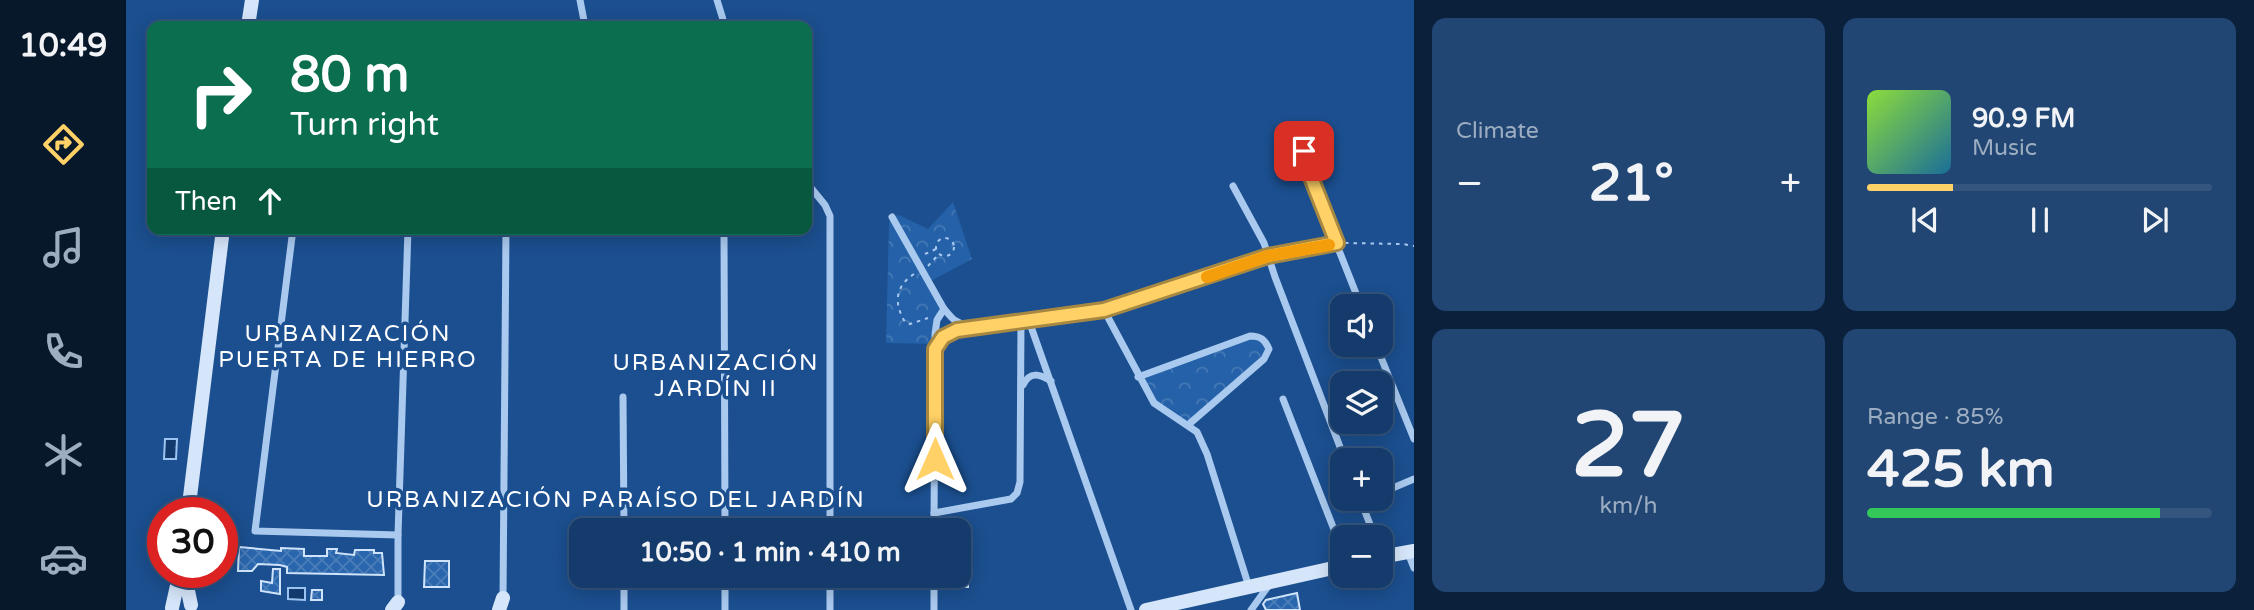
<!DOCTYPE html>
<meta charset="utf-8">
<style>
body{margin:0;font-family:"Varela Round",sans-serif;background:#214673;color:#f1f3f6;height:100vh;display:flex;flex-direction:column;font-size:26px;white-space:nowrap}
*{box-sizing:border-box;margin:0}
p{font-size:23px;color:#9dadc1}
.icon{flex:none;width:38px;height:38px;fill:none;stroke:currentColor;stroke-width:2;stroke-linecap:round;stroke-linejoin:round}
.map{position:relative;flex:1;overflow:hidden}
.details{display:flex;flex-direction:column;gap:18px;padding:18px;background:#0b203b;width:840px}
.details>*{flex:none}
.top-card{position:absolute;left:21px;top:21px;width:665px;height:214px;border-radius:14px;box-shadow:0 4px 18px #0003,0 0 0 2px #33557e;background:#0b6e4f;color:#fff;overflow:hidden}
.controls{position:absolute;left:1204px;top:294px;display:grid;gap:14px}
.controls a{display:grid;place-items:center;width:63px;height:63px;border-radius:14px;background:#143b6b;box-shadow:0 4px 18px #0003,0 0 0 2px #33557e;font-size:35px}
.speed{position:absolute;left:21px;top:497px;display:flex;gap:14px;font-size:35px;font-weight:700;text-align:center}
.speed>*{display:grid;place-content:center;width:91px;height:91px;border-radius:50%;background:#143b6b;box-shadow:0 4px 18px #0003,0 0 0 2px #33557e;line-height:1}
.speed .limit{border:10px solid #d22;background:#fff;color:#111}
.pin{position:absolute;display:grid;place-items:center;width:60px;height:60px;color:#fff;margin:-30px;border-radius:14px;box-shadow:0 4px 10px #0006}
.me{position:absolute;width:77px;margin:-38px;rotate:0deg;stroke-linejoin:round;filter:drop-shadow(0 0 5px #0008)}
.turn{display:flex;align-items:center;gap:24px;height:147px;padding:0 28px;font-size:32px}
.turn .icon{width:91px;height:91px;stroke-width:2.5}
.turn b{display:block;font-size:49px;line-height:60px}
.then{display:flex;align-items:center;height:66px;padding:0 28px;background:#0003;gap:14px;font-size:26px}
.big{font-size:52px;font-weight:700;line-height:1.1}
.details .tile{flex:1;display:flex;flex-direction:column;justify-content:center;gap:10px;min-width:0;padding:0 24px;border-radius:14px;background:#214673}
.details .dial{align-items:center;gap:0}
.dial b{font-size:91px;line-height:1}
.song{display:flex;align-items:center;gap:21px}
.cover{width:84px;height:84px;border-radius:10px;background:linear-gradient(135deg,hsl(90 70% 55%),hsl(200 70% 35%))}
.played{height:7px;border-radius:4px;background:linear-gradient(90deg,#ffd166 25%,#33557e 25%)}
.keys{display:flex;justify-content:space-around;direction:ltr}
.heat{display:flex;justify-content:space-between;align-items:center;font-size:38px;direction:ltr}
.charge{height:10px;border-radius:5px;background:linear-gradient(90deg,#34c759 85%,#33557e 0)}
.details .tiles{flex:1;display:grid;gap:18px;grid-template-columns:repeat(2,1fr)}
.trip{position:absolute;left:443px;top:518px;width:402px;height:70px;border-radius:14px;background:#143b6b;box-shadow:0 4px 18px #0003,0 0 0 2px #33557e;font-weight:700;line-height:70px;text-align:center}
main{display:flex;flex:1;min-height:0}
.tab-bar{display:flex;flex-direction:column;width:126px;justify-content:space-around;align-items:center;background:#08182b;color:#9dadc1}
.tab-bar .icon{width:49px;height:49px}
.tab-bar .selected{color:#ffd166}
.tab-bar b{font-size:32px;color:#f1f3f6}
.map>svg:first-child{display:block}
.park{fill:url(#park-crowns)}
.water{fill:url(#water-ripples);stroke:#9cc4f0;stroke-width:2}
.building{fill:url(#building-cross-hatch);stroke:#cfe3fa;stroke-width:2}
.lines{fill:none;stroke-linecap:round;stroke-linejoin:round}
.path{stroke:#a9c9ee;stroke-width:2;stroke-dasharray:3.5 5;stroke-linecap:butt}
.street{stroke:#a9c9ee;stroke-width:7}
.secondary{stroke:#d6e6fa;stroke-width:14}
.route-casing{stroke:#a68842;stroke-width:18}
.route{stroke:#ffd166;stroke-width:12}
.slow{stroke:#f59e0b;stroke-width:12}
.labels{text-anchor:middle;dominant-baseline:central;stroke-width:7;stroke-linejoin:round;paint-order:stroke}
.neighbourhood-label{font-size:23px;letter-spacing:2px;fill:#fff;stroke:#1b4f8f}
</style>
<main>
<nav class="tab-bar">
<b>10:49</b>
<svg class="icon selected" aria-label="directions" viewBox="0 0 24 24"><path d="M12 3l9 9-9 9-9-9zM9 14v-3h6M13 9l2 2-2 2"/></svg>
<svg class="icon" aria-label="music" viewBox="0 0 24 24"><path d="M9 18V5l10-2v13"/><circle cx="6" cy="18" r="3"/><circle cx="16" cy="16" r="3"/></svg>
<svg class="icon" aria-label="phone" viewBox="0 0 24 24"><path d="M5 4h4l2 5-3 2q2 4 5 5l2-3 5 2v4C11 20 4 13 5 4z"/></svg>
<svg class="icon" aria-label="climate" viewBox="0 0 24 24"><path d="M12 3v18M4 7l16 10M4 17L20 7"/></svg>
<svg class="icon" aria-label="car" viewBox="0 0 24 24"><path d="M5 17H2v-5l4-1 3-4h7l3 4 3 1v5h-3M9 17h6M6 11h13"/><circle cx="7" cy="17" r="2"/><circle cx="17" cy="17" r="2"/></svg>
</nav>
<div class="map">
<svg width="1288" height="610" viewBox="0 0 1288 610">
<defs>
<pattern id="park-crowns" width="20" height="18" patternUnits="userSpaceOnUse" patternTransform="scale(1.75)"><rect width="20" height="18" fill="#2461a8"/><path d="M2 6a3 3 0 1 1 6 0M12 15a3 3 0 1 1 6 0" fill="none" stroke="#4579b5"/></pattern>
<pattern id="water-ripples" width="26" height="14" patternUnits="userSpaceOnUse" patternTransform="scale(1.75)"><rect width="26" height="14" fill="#123a6d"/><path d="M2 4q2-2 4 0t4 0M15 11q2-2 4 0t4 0" fill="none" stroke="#365883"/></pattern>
<pattern id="building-cross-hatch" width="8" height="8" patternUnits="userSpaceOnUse" patternTransform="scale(1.75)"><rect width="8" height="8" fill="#2a66ad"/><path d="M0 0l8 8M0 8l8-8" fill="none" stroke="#4a7db9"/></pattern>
</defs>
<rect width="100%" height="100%" fill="#1b4f8f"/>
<g class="park">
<path d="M 827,202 L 846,259 L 803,282 L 818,309 L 811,320 L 809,344 L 760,343 L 763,223 L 766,217 L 773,215 L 802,229 Z"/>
<path d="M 1132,336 L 1143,349 L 1062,425 L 1028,403 L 1012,377 Z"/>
</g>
<g class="water">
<path d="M 39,439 L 51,439 L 50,459 L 38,459 Z"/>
<path d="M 162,588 L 179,588 L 179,600 L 162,599 Z"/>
</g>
<g class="building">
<path d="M 113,547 L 155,551 L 155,548 L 178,549 L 178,556 L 201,556 L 201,549 L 211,549 L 210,553 L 228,555 L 229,550 L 248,550 L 248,553 L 256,553 L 258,575 L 161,573 L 161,567 L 154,565 L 132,564 L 126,571 L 112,571 Z"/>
<path d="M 833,556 L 842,556 L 842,587 L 828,587 L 828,576 L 833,576 Z"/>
<path d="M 299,561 L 323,561 L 323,587 L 298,587 Z"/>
<path d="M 147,569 L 154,569 L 154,594 L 135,591 L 135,581 L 146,583 Z"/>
<path d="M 186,590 L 196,590 L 196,600 L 185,600 Z"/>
<path d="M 1171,593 L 1174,610 L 1140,610 L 1137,604 L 1140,600 Z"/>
</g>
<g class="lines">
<g class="path">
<circle cx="819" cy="247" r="9"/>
<path d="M 1219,243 L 1277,244 L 1288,246"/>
<path d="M 799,254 L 810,249"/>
<path d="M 802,266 L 813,254"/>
<path d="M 788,274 C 770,286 767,302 779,322 L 784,324 L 802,318"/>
</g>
<g class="street">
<path d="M 454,0 L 459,26"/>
<path d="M 591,0 L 599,26"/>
<path d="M 1179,151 L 1176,157 L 1235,306"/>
<path d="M 681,183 L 699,205 L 704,216 L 704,530"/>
<path d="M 1107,186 L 1138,243 L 1149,277 L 1219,460"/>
<path d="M 766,217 L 818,309 C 822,313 826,319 830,321 C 849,334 882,324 903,321 L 1005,610"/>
<path d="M 167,229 L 129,531 L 272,535"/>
<path d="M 598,229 L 599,530"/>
<path d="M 978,310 L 1028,403 L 1071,432 L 1081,454 L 1123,587"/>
<path d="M 903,321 L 978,310 L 1027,295 L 1142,255 L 1211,243"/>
<path d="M 1250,345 L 1288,439"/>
<path d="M 810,349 L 817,337 L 842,327"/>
<path d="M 1012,377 L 1124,336 C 1135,336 1139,340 1143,349 L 1138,359 L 1062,425"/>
<path d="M 897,385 C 904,371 913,374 925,381"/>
<path d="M 497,397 L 498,530"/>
<path d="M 1157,399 L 1216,550"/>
<path d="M 1255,493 L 1288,479"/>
<path d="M 1234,499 L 1249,537"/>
<path d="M 808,513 L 885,499 L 891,493 L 894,482 L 895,322"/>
<path d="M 808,530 L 809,334 L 811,320 L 818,309"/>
<path d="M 1282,553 L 1288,568"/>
<path d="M 498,576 L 498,610"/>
<path d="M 599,576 L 599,610"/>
<path d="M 704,576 L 704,610"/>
<path d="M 377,598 L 380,229"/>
<path d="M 272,602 L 272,535 L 282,229"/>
<path d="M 808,610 L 808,576"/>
<path d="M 1125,610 L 1143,585"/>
</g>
<g class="secondary">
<path d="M 122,26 L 126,0"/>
<path d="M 62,513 L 97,229"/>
<path d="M 1255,557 L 1288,551"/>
<path d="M 58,572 L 65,605"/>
<path d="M 46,608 L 54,572"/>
<path d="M 266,610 L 272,602"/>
<path d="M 373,610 L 377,598"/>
<path d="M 1020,610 L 1216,566"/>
</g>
</g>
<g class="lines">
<g class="route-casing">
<path id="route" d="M 809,459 L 809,349 L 817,337 L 831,330 L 978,310 L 1142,256 L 1211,243 L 1177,157 L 1178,151"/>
</g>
<use href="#route" class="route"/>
<path class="slow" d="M 1081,277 L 1142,256 L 1203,245"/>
</g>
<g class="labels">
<g class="neighbourhood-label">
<text x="222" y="334">URBANIZACIÓN<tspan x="222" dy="26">PUERTA DE HIERRO</tspan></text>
<text x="590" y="363">URBANIZACIÓN<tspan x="590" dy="26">JARDÍN II</tspan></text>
<text x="490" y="500">URBANIZACIÓN PARAÍSO DEL JARDÍN</text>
</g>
</g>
</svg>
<div class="controls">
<a><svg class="icon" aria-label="sound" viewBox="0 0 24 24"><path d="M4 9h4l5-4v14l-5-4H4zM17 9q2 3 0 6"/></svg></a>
<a><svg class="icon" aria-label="layers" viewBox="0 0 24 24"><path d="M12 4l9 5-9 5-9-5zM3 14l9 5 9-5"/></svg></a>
<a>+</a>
<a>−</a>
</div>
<div class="speed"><div class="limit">30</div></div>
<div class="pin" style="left:1178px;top:151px;background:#d93025"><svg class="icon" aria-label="arrive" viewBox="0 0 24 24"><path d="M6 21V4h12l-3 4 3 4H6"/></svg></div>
<svg class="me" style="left:809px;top:459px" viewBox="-20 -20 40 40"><path d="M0-17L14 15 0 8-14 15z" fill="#ffd166" stroke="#fff" stroke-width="4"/></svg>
<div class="trip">10:50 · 1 min · 410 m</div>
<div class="top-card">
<div class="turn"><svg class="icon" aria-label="right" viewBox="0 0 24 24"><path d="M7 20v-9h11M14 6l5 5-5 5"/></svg><div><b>80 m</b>Turn right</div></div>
<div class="then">Then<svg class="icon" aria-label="ahead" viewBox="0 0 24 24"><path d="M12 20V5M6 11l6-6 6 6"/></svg></div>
</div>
</div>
<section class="details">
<div class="tiles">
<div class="tile"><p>Climate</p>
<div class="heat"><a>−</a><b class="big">21°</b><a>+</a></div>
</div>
<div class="tile">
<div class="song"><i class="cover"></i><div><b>90.9 FM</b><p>Music</p></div></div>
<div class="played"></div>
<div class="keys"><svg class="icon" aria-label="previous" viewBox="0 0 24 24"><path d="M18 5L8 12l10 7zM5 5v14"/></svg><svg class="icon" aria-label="pause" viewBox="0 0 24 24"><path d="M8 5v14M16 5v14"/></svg><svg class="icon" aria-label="next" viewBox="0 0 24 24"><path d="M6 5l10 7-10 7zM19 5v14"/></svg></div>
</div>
<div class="tile dial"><b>27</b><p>km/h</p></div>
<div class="tile"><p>Range · 85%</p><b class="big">425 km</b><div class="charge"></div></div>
</div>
</section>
</main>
